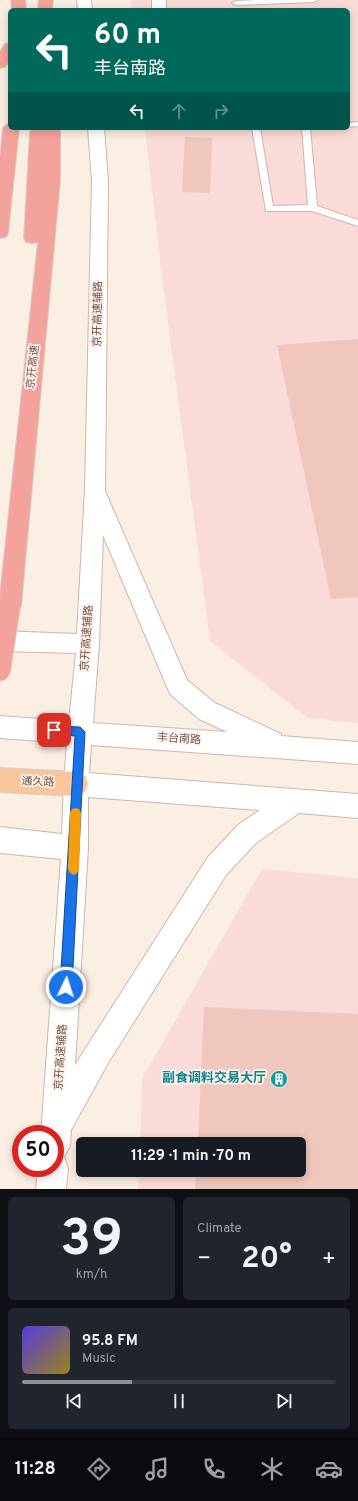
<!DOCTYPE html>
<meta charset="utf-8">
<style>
body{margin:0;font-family:Overpass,"Noto Sans SC",sans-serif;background:#20242c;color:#f1f3f6;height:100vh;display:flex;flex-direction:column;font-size:15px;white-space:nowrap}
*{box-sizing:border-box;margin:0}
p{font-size:13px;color:#9ea1a6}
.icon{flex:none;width:22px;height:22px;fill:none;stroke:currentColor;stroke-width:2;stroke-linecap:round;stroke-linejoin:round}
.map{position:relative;height:1189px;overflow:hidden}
.sheet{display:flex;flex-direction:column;gap:8px;padding:8px;background:#0d0f14;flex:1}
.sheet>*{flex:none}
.banner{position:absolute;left:8px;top:8px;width:342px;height:122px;border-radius:6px;box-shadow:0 2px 10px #0003;background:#00695c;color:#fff;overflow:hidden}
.speed{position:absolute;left:12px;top:1125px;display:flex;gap:8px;font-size:20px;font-weight:700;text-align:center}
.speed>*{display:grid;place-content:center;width:52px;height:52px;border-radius:50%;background:#171b24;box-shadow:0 2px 10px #0003;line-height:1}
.speed .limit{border:6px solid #d22;background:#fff;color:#111}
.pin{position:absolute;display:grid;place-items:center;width:34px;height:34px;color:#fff;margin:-17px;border-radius:8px;box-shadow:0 2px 6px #0006}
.me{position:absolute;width:44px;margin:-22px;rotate:4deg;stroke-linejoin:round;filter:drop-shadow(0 0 3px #0008)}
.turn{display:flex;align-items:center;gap:14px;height:84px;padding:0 20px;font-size:18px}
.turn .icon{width:52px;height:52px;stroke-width:2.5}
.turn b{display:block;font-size:28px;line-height:34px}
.lanes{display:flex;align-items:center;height:38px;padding:0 20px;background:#0003;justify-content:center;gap:20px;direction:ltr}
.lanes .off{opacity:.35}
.big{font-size:30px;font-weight:700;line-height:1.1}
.sheet .tile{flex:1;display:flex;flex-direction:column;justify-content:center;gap:6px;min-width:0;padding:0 14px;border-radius:6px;background:#20242c}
.sheet .dial{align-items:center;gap:0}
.dial b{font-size:52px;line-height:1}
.song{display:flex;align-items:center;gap:12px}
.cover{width:48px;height:48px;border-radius:6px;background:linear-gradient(135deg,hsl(250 70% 55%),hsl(50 70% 35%))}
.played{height:4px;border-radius:2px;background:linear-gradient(90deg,#8c9099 35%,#363941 35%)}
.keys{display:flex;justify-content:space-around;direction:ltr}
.heat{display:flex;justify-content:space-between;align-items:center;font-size:22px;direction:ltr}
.sheet .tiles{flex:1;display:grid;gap:8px;grid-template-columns:1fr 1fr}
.tile:last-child{grid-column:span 2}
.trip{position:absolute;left:76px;top:1137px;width:230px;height:40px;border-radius:6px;background:#171b24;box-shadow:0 2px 10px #0003;font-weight:700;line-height:40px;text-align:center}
.menu{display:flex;height:64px;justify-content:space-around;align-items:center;background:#090b0e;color:#9ea1a6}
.menu .icon{width:28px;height:28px}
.menu .current{color:#8c9099}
.menu b{font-size:18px;color:#f1f3f6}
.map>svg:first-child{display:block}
.commercial{fill:#fbdbd7}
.building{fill:#f0c7bc}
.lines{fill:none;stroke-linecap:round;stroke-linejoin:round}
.service-casing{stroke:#ceb6ad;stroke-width:2}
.tertiary-casing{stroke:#ceb6ad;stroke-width:2}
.secondary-casing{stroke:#d1b5aa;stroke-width:2}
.primary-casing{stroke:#d8cecc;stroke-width:2}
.motorway-casing{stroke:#d8cecc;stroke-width:2}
.service{fill:#fff;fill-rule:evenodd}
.tertiary{fill:#fff;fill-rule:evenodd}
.secondary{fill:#fff;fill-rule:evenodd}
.primary{fill:#f8c69d;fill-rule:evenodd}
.motorway{fill:#f4a39c;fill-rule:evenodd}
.motorway-bridge-casing{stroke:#d8cecc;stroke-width:22;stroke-linecap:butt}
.motorway-bridge{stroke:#f4a39c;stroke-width:20}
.route{fill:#1a73e8;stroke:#114b97}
.slow{fill:#f59e0b}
.labels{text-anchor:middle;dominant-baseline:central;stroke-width:3.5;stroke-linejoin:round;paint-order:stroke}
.street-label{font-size:11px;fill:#72514a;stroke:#fef2e9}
.near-culture-label{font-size:13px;font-weight:bold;fill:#0d838f;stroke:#fef2e9;text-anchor:end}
</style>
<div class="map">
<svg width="358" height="1189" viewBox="0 0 358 1189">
<rect width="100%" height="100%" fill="#fbeee3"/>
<g class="commercial">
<path d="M 130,0 L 358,0 L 358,723 L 308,718 L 210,641 L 161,269 L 145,128 L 348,128 L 348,10 L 131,10 Z"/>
<path d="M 262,869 L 358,878 L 358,1189 L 138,1189 L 139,1170 L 299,1170 L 299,1144 L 140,1144 L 142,1079 Z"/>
</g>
<g class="building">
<path d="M 185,137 L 212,138 L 210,193 L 182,192 Z"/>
<path d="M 358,339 L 358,597 L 331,599 L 277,345 Z"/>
<path d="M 204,1007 L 358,1014 L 358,1189 L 195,1189 L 196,1170 L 299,1170 L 299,1144 L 198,1144 Z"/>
</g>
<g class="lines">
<g class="service-casing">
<g id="service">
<path d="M 258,0 L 318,0 L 314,2 L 236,5 L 232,3 L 236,1 Z"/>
<path d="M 358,122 L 358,126 L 348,127 L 348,123 Z"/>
<path d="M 252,128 L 260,128 L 273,206 L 308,205 L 302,128 L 310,128 L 317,206 L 358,220 L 358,226 L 312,211 L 266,211 Z"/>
</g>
</g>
<g class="tertiary-casing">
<rect id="tertiary" x="152" y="0" width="14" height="10"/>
</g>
<g class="secondary-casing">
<g id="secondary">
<path d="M 77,0 L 91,0 L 92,10 L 78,10 Z"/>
<path d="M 88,128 L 104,128 L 108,181 L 105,491 L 187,680 L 215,703 L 281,734 L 281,736 L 358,742 L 358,764 L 91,745 L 89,773 L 358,794 L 358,818 L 299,813 L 256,843 L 226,875 L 108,1063 L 71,1130 L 70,1146 L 64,1157 L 68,1168 L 66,1189 L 36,1189 L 38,1168 L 55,1168 L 55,1134 L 41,1134 L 61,859 L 0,853 L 0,827 L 62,834 L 64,784 L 67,743 L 0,738 L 0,716 L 69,721 L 76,653 L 0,651 L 0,631 L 77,634 L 85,489 L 92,181 ZM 103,535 L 170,694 L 199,719 L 227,732 L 93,723 L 99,644 ZM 88,797 L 260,810 L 238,825 L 208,857 L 75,1065 L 88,848 Z"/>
</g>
</g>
<g class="primary-casing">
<path id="primary" d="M 0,768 L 76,772 L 85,776 L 88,784 L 85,792 L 76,796 L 0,792 Z"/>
</g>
<g class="motorway-casing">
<g id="motorway">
<path d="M 11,0 L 25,0 L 26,10 L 12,10 Z"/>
<path d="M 39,0 L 53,0 L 52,10 L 38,10 Z"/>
<path d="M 10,43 L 10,59 L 5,67 L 0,68 L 0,52 L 5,44 Z"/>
<path d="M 10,124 L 10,128 L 19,128 L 8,233 L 6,237 L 0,238 L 0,159 L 3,128 L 6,125 Z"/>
<path d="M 36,128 L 44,130 L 44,128 L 60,128 L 60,180 L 21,606 L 18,613 L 10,615 L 2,613 L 0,608 L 0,596 L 38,242 L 32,243 L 26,242 L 24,238 L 30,132 Z"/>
</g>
</g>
<use href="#service" class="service"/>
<use href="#tertiary" class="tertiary"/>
<use href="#secondary" class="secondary"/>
<use href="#primary" class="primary"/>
<use href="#motorway" class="motorway"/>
<g class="motorway-bridge-casing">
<path id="motorway-bridge" d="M 0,671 L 10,606"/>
</g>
<use href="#motorway-bridge" class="motorway-bridge"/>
</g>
<path class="route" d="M 54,726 L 80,727 L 85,732 L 72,987 L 70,991 L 66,993 L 62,991 L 60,987 L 75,736 L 50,733 L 49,730 Z"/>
<path class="slow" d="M 76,808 L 79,809 L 81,813 L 79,869 L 77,873 L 74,875 L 70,873 L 68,869 L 70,813 L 72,809 Z"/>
<defs>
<g id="building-disc" transform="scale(0.9)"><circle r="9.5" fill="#0f9aa8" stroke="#fef2e9"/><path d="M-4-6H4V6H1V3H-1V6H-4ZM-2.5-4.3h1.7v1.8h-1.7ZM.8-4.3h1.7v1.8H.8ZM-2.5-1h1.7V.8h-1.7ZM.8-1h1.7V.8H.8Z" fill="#fff"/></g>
</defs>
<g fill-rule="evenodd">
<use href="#building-disc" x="279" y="1079"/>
</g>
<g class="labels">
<g class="street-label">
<text transform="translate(98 314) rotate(-89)">京开高速辅路</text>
<text transform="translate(33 367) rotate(-84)">京开高速</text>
<text transform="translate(87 638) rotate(-86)">京开高速辅路</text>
<text transform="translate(179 739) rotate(4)">丰台南路</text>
<text transform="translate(38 782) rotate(3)">通久路</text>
<text transform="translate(61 1057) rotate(-86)">京开高速辅路</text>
</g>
<g class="near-culture-label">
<text x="266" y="1079">副食调料交易大厅</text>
</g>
</g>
</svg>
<div class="speed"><div class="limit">50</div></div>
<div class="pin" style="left:54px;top:730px;background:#d93025"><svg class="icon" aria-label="arrive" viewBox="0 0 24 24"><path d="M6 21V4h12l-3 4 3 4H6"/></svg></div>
<svg class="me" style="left:66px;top:987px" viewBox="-20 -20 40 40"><circle r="17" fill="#1a73e8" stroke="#fff" stroke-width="3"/><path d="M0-11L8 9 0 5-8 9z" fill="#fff"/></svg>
<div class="trip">11:29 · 1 min · 70 m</div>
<div class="banner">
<div class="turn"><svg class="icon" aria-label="left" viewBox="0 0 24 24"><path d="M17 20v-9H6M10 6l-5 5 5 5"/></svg><div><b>60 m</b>丰台南路</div></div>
<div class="lanes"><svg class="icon" aria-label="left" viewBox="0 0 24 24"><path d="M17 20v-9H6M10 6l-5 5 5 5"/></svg><svg class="icon off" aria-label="ahead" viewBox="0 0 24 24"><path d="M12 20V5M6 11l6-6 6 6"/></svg><svg class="icon off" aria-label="right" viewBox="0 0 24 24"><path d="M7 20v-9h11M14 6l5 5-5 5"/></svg></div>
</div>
</div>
<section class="sheet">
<div class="tiles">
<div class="tile dial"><b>39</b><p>km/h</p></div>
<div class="tile"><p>Climate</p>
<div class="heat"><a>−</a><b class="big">20°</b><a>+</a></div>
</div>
<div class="tile">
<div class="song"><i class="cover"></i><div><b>95.8 FM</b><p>Music</p></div></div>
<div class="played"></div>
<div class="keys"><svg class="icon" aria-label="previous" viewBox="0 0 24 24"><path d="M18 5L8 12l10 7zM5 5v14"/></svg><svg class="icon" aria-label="pause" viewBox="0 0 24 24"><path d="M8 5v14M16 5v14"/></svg><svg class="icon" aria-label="next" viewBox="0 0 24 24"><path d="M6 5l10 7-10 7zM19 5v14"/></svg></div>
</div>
</div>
</section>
<nav class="menu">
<b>11:28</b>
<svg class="icon current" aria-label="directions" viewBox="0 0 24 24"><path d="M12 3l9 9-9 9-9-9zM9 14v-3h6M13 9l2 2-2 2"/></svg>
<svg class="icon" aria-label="music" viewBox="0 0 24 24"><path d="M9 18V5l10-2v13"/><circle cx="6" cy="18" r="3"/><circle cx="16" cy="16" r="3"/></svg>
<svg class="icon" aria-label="phone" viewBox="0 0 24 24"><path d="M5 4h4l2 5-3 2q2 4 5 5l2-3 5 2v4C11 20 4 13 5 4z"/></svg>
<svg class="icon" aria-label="climate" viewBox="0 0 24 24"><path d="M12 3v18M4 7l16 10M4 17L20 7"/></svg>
<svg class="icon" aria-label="car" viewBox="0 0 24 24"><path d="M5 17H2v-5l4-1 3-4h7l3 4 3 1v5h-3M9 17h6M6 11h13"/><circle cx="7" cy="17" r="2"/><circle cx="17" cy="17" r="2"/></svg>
</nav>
